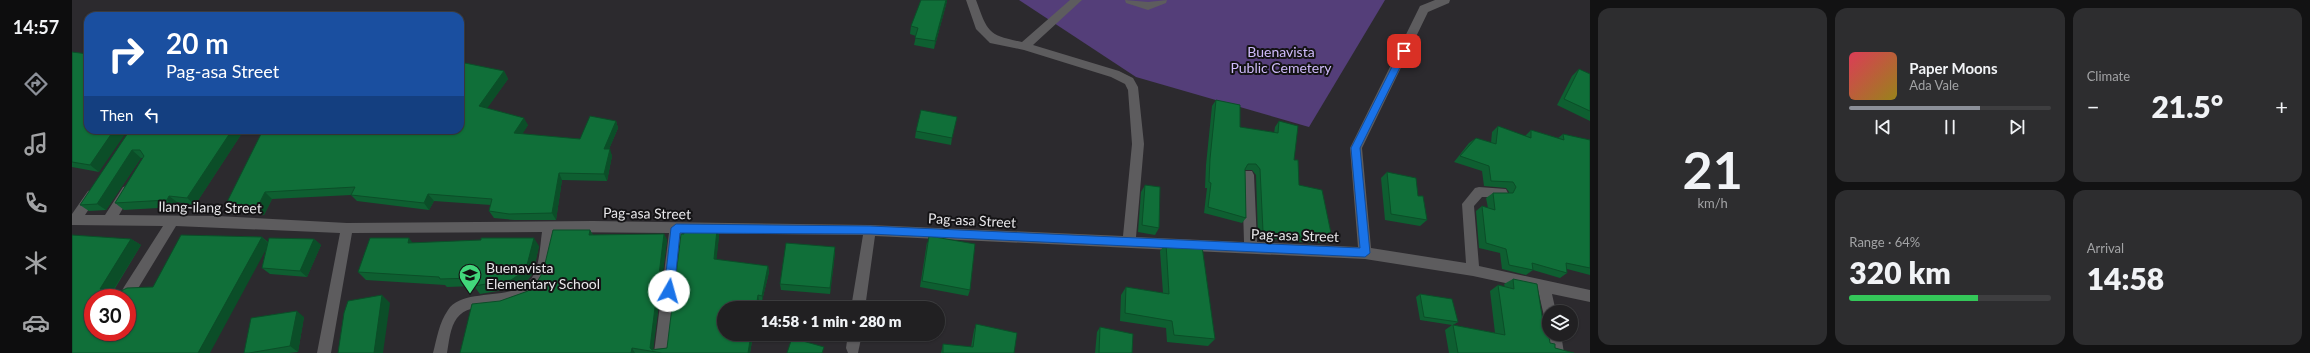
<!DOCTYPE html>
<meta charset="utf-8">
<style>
body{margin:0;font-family:Lato,sans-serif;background:#2d2d2f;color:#f1f3f6;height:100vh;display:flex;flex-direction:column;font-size:15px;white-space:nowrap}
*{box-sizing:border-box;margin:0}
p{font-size:13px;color:#a2a3a5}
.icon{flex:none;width:22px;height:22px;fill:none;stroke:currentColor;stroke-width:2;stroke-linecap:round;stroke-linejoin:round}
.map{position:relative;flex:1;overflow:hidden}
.side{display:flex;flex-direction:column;gap:8px;padding:8px;background:#121213;width:720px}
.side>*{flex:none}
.hud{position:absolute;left:12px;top:12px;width:380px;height:122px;border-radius:12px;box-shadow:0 1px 3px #0004,0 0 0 1px #3e3e40;background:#1a4fa0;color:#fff;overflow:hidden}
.fabs{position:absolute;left:1470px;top:305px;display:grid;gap:8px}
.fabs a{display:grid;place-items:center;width:36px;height:36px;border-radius:50%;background:#212022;box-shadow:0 1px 3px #0004,0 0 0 1px #3e3e40;font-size:20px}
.speed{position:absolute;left:12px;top:289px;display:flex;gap:8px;font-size:20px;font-weight:700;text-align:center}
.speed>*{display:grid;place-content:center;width:52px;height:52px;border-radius:50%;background:#212022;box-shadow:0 1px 3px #0004,0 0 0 1px #3e3e40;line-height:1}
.speed .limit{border:6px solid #d22;background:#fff;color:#111}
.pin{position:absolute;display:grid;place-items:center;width:34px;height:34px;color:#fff;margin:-17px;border-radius:8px;box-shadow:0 2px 6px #0006}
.me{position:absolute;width:44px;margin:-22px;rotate:7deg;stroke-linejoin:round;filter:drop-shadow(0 0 3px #0008)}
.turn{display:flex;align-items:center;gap:14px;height:84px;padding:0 16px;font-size:18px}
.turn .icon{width:52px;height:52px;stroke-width:2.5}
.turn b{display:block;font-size:28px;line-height:34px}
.then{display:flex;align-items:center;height:38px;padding:0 16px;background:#0003;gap:8px;font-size:15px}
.big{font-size:30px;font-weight:800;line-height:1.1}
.side .tile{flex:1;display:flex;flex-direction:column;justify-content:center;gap:6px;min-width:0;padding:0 14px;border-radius:12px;background:#2d2d2f}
.side .dial{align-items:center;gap:0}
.dial b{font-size:52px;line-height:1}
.song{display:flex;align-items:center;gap:12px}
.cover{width:48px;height:48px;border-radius:6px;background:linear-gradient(135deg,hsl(350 70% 55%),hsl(50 70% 35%))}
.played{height:4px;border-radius:2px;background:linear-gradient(90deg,#8c9099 65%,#3e3e40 65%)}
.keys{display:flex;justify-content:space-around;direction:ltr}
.heat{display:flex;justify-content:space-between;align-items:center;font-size:22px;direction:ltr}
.charge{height:6px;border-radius:3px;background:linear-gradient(90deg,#34c759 64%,#3e3e40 0)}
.side .tiles{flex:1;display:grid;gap:8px;grid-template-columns:repeat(3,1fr)}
.tile:first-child{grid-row:span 2}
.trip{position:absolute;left:645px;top:301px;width:228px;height:40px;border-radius:20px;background:#212022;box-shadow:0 1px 3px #0004,0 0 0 1px #3e3e40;font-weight:800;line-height:40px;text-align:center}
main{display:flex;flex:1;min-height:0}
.menu{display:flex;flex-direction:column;width:72px;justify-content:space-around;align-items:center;background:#0d0d0e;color:#a2a3a5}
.menu .icon{width:28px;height:28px}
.menu .active{color:#8c9099}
.menu b{font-size:18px;color:#f1f3f6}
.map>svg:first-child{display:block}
.green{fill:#543e79}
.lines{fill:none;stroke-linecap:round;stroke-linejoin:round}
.minor{fill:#5d5c5e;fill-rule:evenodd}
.wall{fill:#0e5f31}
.shaded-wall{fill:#0b4e28}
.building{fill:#106f39;stroke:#0b4e28;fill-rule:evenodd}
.route{fill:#1a73e8;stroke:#114b97}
.labels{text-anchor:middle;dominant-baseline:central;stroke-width:4;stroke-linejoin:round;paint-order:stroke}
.park-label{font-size:14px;fill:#cfbbfa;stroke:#141315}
.street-label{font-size:14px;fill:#e8e7ea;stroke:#141315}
.poi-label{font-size:14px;fill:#e8e7ea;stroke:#141315;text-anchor:start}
</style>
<main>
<nav class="menu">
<b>14:57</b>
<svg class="icon active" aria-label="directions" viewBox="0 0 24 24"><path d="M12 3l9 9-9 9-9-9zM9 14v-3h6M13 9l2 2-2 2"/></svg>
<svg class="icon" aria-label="music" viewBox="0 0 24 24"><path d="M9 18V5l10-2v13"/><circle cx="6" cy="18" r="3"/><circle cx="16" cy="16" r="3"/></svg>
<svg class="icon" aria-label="phone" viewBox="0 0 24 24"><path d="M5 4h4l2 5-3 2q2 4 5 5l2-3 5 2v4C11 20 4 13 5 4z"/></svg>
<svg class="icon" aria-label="climate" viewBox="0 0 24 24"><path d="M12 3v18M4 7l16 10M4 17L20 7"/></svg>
<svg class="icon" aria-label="car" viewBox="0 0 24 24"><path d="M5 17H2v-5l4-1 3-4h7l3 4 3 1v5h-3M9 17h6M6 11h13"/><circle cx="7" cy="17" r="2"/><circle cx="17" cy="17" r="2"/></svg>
</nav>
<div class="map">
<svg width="1518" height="353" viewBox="0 0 1518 353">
<rect width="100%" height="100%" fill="#2c2a2e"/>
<path class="green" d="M 947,0 L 1313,0 L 1237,127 L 1064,77 Z"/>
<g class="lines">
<g class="minor">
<path d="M 894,0 L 904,0 C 916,33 916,35 950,42 L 998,0 L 1010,0 L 961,45 L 1047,71 L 1061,78 L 1066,87 L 1072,144 L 1064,237 L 1172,242 L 1170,175 L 1172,171 L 1180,171 L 1182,175 L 1185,242 L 1286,247 L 1278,148 L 1348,6 L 1363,0 L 1378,0 L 1377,3 L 1356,12 L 1290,148 L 1299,248 L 1394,263 L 1390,204 L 1403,188 L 1407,187 L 1434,189 L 1436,193 L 1434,197 L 1410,197 L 1402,206 L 1407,266 L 1518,290 L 1518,302 L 1480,294 L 1484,312 L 1477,312 L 1477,318 L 1472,316 L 1466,290 L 1401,276 L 1293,259 L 803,236 L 793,308 L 779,308 L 791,235 L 610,233 L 596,353 L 582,353 L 597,233 L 483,232 C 477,282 470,304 413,307 C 402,308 393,308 385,318 C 378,327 377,342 375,353 L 361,353 C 365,338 367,323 376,310 C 392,285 448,305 462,274 C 468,261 468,245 470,232 L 280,233 L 259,353 L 245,353 L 268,233 L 104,226 L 62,295 L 57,297 L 52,295 L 50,291 L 52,287 L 91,226 L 0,225 L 0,214 L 16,191 L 20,190 L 24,191 L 26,195 L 13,215 L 33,215 L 51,187 L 55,186 L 59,187 L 61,191 L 47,215 L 145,216 L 275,223 L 521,221 L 798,225 L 1051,236 L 1060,144 L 1056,90 L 1053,84 L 1039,77 L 952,50 L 918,43 L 904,29 Z"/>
<path d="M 1053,0 L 1076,2 L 1095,0 L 1094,3 L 1076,10 L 1054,3 Z"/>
<path d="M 1477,330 L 1477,334 L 1489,334 L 1492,353 L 1478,353 L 1475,334 Z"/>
<path d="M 776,334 L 790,334 L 786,353 L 776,353 L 774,348 Z"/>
</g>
</g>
<g class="wall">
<path d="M 875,1 L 862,49 L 842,45 L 844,36 L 838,34 L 839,26 Z"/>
<path d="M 0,52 L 27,172 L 0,167 Z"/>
<path d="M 1507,69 L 1518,74 L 1518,121 L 1485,105 L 1500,76 Z"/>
<path d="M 432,71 L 436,79 L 415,108 L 456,125 L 450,134 L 508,139 L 544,121 L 546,128 L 537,149 L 540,156 L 535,181 L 490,180 L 484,220 L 442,220 L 422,218 L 417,211 L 419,205 L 362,201 L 357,210 L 285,201 L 279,195 L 200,199 L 192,215 L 162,210 L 154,204 Z"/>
<path d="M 1144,100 L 1168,127 L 1202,133 L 1203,127 L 1207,121 L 1222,160 L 1227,185 L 1260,238 L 1254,243 L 1225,242 L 1186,237 L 1184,175 L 1180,170 L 1173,170 L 1174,218 L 1170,223 L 1132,213 L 1135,188 L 1133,188 L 1134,165 L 1140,106 Z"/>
<path d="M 1426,126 L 1453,136 L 1459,130 L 1486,138 L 1491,134 L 1518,140 L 1518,275 L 1495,269 L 1495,273 L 1488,278 L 1461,270 L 1454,275 L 1430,269 L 1428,253 L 1407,248 L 1404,211 L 1410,206 L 1416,208 L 1414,198 L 1421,193 L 1437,193 L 1437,192 L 1434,188 L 1412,186 L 1410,171 L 1382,162 L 1397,143 L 1404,138 L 1419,143 L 1420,132 Z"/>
<path d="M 58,130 L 172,130 L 123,205 L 105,202 L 103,207 L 52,210 L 43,203 L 71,158 L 69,158 L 34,210 L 17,211 L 8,205 Z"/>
<path d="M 844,131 L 880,138 L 879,145 L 843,138 Z"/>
<path d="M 1315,172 L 1355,220 L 1348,226 L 1313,220 L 1309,178 Z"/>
<path d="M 1073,185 L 1087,228 L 1083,235 L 1066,232 L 1069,192 Z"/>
<path d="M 518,230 L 521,235 L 592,234 L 595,240 L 581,349 L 595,348 L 645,230 L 647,236 L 644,260 L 696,266 L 697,272 L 690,301 L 687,301 L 678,353 L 388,353 L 428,301 L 456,291 Z"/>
<path d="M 190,237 L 196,242 L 242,239 L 249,245 L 235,277 L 198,274 L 190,268 L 194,249 L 0,353 L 59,239 L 69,245 L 42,290 L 47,292 L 81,287 Z"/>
<path d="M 855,242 L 898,290 L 896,296 L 848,287 Z"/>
<path d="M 341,243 L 467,246 L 461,273 L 454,282 L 444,288 L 408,294 L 402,286 L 375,287 L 373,285 L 294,280 L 286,272 Z"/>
<path d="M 1094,243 L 1143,339 L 1136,346 L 1095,342 L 1094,328 L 1048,321 L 1049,295 L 1054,287 L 1091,293 L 1088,251 Z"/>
<path d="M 763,247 L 763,253 L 758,294 L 709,290 L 708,284 Z"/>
<path d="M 1441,279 L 1471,322 L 1478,343 L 1483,348 L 1502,353 L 1377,353 L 1373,330 L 1380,325 L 1348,320 L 1344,297 L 1348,294 L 1386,322 L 1381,325 L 1423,333 L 1418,291 L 1426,285 L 1433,287 L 1432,284 Z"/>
<path d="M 232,317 L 226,352 L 217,353 L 172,353 Z"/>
<path d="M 904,324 L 942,353 L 869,353 L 871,344 L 899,347 L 902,330 Z"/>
<path d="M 1028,327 L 1060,353 L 1023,353 L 1025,332 Z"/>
</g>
<g class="shaded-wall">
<path d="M 874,0 L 875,0 L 875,1 L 862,49 L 863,41 Z"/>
<path d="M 432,71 L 436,79 L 411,114 L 407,106 Z"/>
<path d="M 452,118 L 456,125 L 446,141 L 442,133 Z"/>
<path d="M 544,121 L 546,128 L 534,156 L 532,149 Z"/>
<path d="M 42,130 L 56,130 L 27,172 L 18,165 Z"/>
<path d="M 160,130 L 172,130 L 123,205 L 115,198 Z"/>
<path d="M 538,149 L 540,156 L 535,181 L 532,174 Z"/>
<path d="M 60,150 L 69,158 L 34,210 L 25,204 Z"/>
<path d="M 487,173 L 490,180 L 484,220 L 480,213 Z"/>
<path d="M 193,192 L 200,199 L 192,215 L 185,208 Z"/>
<path d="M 356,194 L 362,201 L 357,210 L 352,203 Z"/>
<path d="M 97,196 L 105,202 L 103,207 L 95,200 Z"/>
<path d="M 518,230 L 521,236 L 517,235 Z"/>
<path d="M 645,230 L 647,236 L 644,265 L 642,259 Z"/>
<path d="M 592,234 L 595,240 L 581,351 L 578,348 Z"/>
<path d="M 190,237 L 197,244 L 138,353 L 126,353 Z"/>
<path d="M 337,238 L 344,247 L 336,243 Z"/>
<path d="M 462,238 L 467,246 L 461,273 L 454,282 L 444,288 L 439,280 Z"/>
<path d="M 59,239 L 69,245 L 38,295 L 28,289 Z"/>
<path d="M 242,239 L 249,245 L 235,277 L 228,271 Z"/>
<path d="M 763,247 L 763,253 L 758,294 L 758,288 Z"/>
<path d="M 696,266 L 697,272 L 690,301 L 690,296 Z"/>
<path d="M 310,295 L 318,303 L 311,353 L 302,353 Z"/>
<path d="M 686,295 L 687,301 L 685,308 L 684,308 Z"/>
<path d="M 225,311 L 232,317 L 226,352 L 218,346 Z"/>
<path d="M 679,334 L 681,334 L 678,353 L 676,353 Z"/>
<path d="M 560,348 L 563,353 L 559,353 Z"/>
</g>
<g class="building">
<path d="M 849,0 L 874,0 L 863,41 L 843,38 L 846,28 L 839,26 Z"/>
<path d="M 0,52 L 16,54 L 16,130 L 42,130 L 18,165 L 0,162 Z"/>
<path d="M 388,62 L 432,71 L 407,106 L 452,118 L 442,133 L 508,139 L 518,116 L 544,121 L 532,149 L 538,149 L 532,174 L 487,173 L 480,213 L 437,214 L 417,211 L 420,199 L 356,194 L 352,203 L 279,195 L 283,187 L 193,192 L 185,208 L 154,204 L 191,130 L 388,130 Z"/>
<path d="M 1507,69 L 1518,74 L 1518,111 L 1492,99 Z"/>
<path d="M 1144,100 L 1168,105 L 1168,127 L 1206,133 L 1207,121 L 1226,126 L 1222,160 L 1226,160 L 1227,185 L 1250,190 L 1260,238 L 1230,237 L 1191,231 L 1188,169 L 1184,164 L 1176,164 L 1173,169 L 1174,218 L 1136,207 L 1139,183 L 1137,182 L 1138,159 Z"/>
<path d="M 849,110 L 885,117 L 880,138 L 844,131 Z"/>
<path d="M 1426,126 L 1459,138 L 1459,130 L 1492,140 L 1491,134 L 1518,140 L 1518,268 L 1494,263 L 1495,273 L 1460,263 L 1461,270 L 1437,265 L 1434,249 L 1414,243 L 1410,206 L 1423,210 L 1421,193 L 1441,193 L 1444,187 L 1441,182 L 1419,181 L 1417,166 L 1388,156 L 1404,138 L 1424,144 Z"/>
<path d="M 58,130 L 160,130 L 115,198 L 97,196 L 95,200 L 43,203 L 72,156 L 68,150 L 60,150 L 25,204 L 8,205 Z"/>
<path d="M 1315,172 L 1344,178 L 1346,196 L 1351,196 L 1355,220 L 1319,214 Z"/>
<path d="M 1073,185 L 1088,187 L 1087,228 L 1070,225 Z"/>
<path d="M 481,230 L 518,230 L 517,235 L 592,234 L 578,348 L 580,350 L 595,348 L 609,234 L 612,234 L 612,230 L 645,230 L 642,259 L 696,266 L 690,296 L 686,295 L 684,308 L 652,308 L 652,334 L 679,334 L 676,353 L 590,353 L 560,348 L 559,353 L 388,353 L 400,304 L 428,301 L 456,291 L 465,282 L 471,272 Z"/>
<path d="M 0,235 L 59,239 L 28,289 L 40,289 L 47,292 L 55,288 L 81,287 L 109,235 L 190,237 L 126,353 L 0,353 ZM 21,298 L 55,298 L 55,332 L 21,332 Z"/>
<path d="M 857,236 L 903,244 L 898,290 L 850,281 Z"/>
<path d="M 197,238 L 242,239 L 228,271 L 190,268 Z"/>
<path d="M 298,238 L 337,238 L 336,243 L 409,240 L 409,238 L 462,238 L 455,265 L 448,274 L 439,280 L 402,286 L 404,278 L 368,279 L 367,277 L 286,272 Z"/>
<path d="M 714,243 L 763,247 L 758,288 L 708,284 Z"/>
<path d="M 1094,243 L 1130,246 L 1143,339 L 1102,335 L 1100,321 L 1053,313 L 1054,287 L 1097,294 Z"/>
<path d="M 1441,279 L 1465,284 L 1471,322 L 1475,323 L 1478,343 L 1483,344 L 1483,348 L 1502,353 L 1386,353 L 1381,325 L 1433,335 L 1426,285 L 1442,289 Z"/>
<path d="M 1348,294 L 1380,299 L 1386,322 L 1352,317 Z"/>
<path d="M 310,295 L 302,353 L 266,353 L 272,313 L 276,301 Z"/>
<path d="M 225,311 L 218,346 L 177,353 L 172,353 L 179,318 Z"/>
<path d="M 904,324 L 945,333 L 942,353 L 871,353 L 871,344 L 901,347 Z"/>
<path d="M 1028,327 L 1061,334 L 1060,353 L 1027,353 Z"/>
<path d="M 720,338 L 752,347 L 750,353 L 715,353 Z"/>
</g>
<path class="route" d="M 1332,48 L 1336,51 L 1288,148 L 1298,253 L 1293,257 L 798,234 L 608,233 L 602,291 L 597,295 L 592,291 L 599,228 L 604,224 L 798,226 L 1288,248 L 1279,148 L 1328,51 Z"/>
<defs>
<g id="school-pin" transform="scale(1.15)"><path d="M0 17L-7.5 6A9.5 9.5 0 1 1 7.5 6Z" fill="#42d77b" stroke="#141315"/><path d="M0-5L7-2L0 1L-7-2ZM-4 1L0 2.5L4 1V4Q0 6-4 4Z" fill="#111"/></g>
</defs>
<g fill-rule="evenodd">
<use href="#school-pin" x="398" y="275"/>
</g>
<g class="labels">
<g class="park-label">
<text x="1209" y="51">Buenavista<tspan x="1209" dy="16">Public Cemetery</tspan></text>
</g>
<g class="street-label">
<text transform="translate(138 207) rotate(1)">Ilang-ilang Street</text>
<text transform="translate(575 213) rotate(1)">Pag-asa Street</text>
<text transform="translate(900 220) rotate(3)">Pag-asa Street</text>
<text transform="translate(1223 235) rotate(2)">Pag-asa Street</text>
</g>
<g class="poi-label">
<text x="414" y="267">Buenavista<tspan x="414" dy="16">Elementary School</tspan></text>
</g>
</g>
</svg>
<div class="fabs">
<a><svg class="icon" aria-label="layers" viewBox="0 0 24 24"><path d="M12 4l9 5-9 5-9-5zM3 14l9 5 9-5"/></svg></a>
</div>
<div class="speed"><div class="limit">30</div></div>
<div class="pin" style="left:1332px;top:51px;background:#d93025"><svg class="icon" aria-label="arrive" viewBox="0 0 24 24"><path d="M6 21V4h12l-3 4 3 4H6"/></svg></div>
<svg class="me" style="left:597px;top:291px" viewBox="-20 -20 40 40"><circle r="19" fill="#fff"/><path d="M0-13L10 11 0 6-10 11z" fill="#1a73e8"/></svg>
<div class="trip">14:58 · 1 min · 280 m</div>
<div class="hud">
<div class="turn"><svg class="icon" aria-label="right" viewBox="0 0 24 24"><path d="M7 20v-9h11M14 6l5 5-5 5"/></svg><div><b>20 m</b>Pag-asa Street</div></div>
<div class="then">Then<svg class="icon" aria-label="left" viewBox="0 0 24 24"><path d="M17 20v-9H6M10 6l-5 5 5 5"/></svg></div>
</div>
</div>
<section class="side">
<div class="tiles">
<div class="tile dial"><b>21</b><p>km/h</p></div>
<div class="tile">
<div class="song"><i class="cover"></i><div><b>Paper Moons</b><p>Ada Vale</p></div></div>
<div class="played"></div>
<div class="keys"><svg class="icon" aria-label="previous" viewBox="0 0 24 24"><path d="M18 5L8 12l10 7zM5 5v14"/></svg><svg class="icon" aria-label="pause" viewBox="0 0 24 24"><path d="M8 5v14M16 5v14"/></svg><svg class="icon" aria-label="next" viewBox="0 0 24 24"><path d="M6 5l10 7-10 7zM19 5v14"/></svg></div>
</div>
<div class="tile"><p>Climate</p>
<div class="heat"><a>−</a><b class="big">21.5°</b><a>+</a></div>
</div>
<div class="tile"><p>Range · 64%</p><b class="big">320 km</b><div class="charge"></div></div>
<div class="tile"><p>Arrival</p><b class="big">14:58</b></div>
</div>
</section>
</main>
